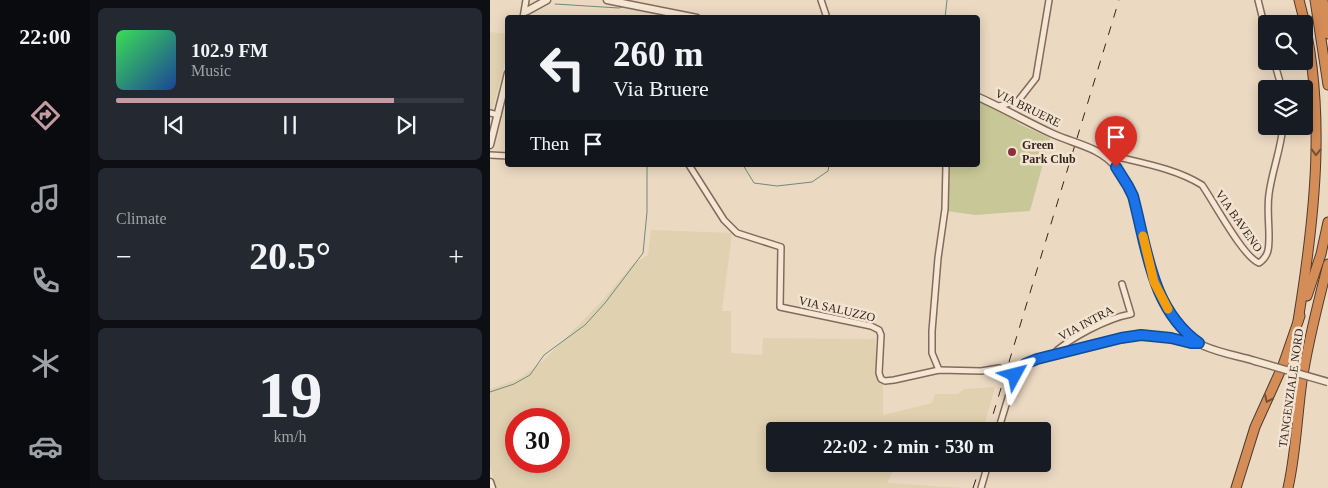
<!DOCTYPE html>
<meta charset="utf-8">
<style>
body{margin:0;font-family:"Times New Roman",serif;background:#242831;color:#f1f3f6;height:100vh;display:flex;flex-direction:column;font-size:19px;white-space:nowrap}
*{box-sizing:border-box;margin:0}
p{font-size:16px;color:#9ea1a6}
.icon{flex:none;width:28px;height:28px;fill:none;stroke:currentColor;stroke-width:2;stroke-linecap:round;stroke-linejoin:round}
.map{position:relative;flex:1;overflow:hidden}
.side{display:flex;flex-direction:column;gap:8px;padding:8px;background:#0d0f14;width:400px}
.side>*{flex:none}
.guide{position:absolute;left:15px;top:15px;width:475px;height:152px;border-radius:5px;box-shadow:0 2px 12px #0003;background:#171b24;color:#f1f3f6;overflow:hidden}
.buttons{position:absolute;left:768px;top:15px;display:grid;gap:10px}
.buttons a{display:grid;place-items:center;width:55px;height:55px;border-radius:5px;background:#171b24;box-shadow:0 2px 12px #0003;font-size:25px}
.speed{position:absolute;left:15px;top:408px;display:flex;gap:10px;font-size:25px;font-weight:700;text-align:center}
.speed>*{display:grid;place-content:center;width:65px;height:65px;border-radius:50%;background:#171b24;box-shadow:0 2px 12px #0003;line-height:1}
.speed .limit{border:8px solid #d22;background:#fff;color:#111}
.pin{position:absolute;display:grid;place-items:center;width:42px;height:42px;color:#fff;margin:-51px -21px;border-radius:50% 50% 50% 0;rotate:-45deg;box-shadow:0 0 5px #0007}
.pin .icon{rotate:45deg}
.me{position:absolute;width:55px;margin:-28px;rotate:52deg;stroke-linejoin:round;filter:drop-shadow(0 0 4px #0008)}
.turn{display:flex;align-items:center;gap:18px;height:105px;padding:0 25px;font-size:22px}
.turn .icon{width:65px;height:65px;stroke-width:2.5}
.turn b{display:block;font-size:35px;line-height:42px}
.then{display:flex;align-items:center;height:48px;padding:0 25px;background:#0003;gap:10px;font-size:19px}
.big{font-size:38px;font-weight:700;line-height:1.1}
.side .widget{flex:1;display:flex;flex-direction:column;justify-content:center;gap:8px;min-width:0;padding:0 18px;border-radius:8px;background:#242831}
.side .dial{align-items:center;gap:0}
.dial b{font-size:65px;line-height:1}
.song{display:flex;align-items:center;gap:15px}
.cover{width:60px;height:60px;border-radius:8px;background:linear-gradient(135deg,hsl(130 70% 55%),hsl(220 70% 35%))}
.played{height:5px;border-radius:2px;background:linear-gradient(90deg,#c49ba3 80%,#363941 80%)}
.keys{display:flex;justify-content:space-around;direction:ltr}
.heat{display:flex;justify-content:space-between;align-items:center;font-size:28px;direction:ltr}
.trip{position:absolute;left:276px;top:422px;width:285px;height:50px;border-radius:5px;background:#171b24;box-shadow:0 2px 12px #0003;font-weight:700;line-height:50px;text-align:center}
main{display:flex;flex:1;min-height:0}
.menu{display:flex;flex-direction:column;width:90px;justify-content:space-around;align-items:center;background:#090b0e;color:#9ea1a6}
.menu .icon{width:35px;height:35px}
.menu .selected{color:#c49ba3}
.menu b{font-size:22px;color:#f1f3f6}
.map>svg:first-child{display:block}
.farmland{fill:#e0d1b0;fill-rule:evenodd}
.green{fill:#c8c797}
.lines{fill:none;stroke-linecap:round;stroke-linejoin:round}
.stream{stroke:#6c8b7f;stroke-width:1}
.minor-casing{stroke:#836b5b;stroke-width:8}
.tertiary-casing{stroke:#836b5b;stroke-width:9}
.motorway-casing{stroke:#513a2f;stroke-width:11}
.minor{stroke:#f6e7d5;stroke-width:5}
.tertiary{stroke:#f6e7d5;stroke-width:6}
.motorway{stroke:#d58d58;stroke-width:9}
.rail{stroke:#34251e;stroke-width:1;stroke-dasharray:9 9;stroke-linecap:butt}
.tertiary-bridge-casing{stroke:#836b5b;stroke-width:9;stroke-linecap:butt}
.tertiary-bridge{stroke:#f6e7d5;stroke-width:6}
.oneway{stroke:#744f35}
.route-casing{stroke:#114b97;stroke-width:12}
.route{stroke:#1a73e8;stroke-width:9}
.slow{stroke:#f59e0b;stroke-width:9}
.poi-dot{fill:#8e2f3d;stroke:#f3e4d1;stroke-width:2}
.labels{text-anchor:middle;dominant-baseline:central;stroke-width:5;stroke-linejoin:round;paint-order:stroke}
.street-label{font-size:12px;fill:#34251e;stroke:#f3e4d1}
.poi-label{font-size:12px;font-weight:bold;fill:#34251e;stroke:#f3e4d1;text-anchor:start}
</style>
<main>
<nav class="menu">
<b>22:00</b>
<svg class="icon selected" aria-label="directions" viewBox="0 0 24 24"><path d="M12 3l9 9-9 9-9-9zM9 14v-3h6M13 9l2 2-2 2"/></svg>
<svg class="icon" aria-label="music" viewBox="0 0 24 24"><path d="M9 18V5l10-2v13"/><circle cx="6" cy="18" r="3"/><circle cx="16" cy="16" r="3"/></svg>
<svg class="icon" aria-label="phone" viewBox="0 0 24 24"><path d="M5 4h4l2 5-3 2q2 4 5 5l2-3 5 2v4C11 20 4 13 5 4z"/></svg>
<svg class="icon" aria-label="climate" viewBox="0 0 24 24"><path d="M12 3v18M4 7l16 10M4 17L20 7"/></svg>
<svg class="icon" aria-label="car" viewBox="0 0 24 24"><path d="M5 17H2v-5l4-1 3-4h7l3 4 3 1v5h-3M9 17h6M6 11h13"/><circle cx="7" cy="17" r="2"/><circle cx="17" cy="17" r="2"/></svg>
</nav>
<section class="side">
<div class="widget">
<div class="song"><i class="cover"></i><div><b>102.9 FM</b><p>Music</p></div></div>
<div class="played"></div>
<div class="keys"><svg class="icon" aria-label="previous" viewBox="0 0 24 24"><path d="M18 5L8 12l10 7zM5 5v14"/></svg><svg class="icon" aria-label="pause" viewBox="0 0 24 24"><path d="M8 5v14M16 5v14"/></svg><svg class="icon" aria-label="next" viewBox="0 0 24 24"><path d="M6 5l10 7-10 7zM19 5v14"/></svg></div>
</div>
<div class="widget"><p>Climate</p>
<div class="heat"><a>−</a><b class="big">20.5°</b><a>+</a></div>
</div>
<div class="widget dial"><b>19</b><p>km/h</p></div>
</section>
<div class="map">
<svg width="838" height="488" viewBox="0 0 838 488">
<rect width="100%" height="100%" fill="#ebd9c2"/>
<g class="farmland">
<path d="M 0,32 L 18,34 L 17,55 L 0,118 Z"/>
<path d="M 161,230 L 242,233 L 232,311 L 241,311 L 241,353 L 272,355 L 273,338 L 385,339 L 387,374 L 393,381 L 393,415 L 442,403 L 445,394 L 468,394 L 474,389 L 505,387 L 494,426 L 427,426 L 424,431 L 285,431 L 285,464 L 407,464 L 397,483 L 474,488 L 6,488 L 0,467 L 0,389 L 30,378 L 53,361 L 114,299 L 142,265 L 158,255 ZM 26,419 L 69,419 L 69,461 L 26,461 Z"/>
</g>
<path class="green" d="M 488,96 L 491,96 L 531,125 L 560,138 L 540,211 L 485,215 L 457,211 L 458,165 L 488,165 Z"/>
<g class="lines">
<g class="stream">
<path d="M 65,4 L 129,8 L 134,6"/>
<path d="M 455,18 L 457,0"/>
<path d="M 253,165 L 264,183 L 287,186 L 322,182 L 338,171 L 339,165"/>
<path d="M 0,392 L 24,384 L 40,375 L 54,355 L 95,325 L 115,303 L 153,253 L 157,212 L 157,165"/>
</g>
<g class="minor-casing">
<g id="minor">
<path d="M 331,0 L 337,18"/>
<path d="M 768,0 L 776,32"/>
<path d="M 33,18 L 36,0"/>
<path d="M 784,61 L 792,89"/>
<path d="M 509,106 L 528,101 L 546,78 L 559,0"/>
<path d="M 0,113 L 8,115"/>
<path d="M 612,153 C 645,162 683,167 712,185 C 724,202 753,257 769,263 C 779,256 779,248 779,236 C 779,222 777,208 779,194 C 782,171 791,149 793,126"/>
<path d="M 0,155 L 18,156"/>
<path d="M 199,165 L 234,220 L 247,233 L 291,247 L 290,307 L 381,326 L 389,330 L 391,335 L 389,373 L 391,379 L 395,381 L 404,380 L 449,370 L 491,371 L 509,368"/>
<path d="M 562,355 C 579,338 618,318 641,314 L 632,284"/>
<path d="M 449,370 L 442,353 L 442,331 L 448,258 L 455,209 L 456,165"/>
<path d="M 508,431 L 525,375 L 535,364 L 547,359 C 579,351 618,337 650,335 C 671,334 689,342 709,343"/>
<path d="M 491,488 L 498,464"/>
</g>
</g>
<g class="tertiary-casing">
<g id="tertiary">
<path d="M 117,0 L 207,18"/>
<path d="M 37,11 L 57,0"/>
<path d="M 488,97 C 513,108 537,122 563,134 C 585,144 610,147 626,167 C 640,184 645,204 650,226 C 659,262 664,293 689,323 C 696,332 704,341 714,346 C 730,353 748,356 765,361"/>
<path d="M 0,145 L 18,73"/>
<path d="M 0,482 L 2,488"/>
</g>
</g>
<g class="motorway-casing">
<g id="motorway">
<path d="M 825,0 L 838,85"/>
<path d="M 833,0 L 838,34"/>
<path d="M 817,296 L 831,254 L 838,222"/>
<path d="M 808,321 C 825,216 838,105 809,0"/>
<path d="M 746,488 L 765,427 L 793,365 L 810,316"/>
<path d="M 798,488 C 806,453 807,416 812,381 C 818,341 828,303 838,264"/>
</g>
</g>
<use href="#minor" class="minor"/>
<use href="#tertiary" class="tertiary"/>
<use href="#motorway" class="motorway"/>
<g class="rail">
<path d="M 498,431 L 629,0"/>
<path d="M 483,488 L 491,464"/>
</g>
<g class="tertiary-bridge-casing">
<path id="tertiary-bridge" d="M 765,361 L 838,382"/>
</g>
<use href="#tertiary-bridge" class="tertiary-bridge"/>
</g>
<defs><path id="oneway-chevron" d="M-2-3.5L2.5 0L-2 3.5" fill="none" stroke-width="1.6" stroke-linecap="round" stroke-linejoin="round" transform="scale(1.25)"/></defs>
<g class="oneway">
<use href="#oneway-chevron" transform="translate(826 152) rotate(92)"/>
<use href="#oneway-chevron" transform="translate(778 399) rotate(115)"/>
</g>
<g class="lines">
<g class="route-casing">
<path id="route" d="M 525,375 L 535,364 L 547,359 L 631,338 L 651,335 L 681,338 L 701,343 L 709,343 C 661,309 657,248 643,196 L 638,186 L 626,167"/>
</g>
<use href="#route" class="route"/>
<path class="slow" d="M 653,236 L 664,282 L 678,309"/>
</g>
<circle class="poi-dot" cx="522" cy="152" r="5"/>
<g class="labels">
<g class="street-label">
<text transform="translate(538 108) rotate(26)">VIA BRUERE</text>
<text transform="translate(749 221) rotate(55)">VIA BAVENO</text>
<text transform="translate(347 309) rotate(13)">VIA SALUZZO</text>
<text transform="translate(596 323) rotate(-28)">VIA INTRA</text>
<text transform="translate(801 388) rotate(-82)">TANGENZIALE NORD</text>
</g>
<g class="poi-label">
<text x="532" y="145">Green<tspan x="532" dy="14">Park Club</tspan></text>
</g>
</g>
</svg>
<div class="buttons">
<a><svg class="icon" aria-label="search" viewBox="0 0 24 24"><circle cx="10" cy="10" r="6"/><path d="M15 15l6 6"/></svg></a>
<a><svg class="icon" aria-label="layers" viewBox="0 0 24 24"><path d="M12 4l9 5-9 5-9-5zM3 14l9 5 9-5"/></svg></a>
</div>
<div class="speed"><div class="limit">30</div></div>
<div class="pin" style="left:626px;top:167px;background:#d93025"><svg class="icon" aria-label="arrive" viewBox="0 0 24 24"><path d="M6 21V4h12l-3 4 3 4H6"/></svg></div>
<svg class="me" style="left:525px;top:375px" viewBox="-20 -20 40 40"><path d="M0-17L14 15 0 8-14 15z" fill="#1a73e8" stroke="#fff" stroke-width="4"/></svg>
<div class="trip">22:02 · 2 min · 530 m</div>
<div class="guide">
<div class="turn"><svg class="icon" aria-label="left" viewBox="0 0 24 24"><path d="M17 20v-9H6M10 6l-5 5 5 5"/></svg><div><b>260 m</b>Via Bruere</div></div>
<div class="then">Then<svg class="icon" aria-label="arrive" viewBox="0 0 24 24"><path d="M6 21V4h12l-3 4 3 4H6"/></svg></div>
</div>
</div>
</main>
